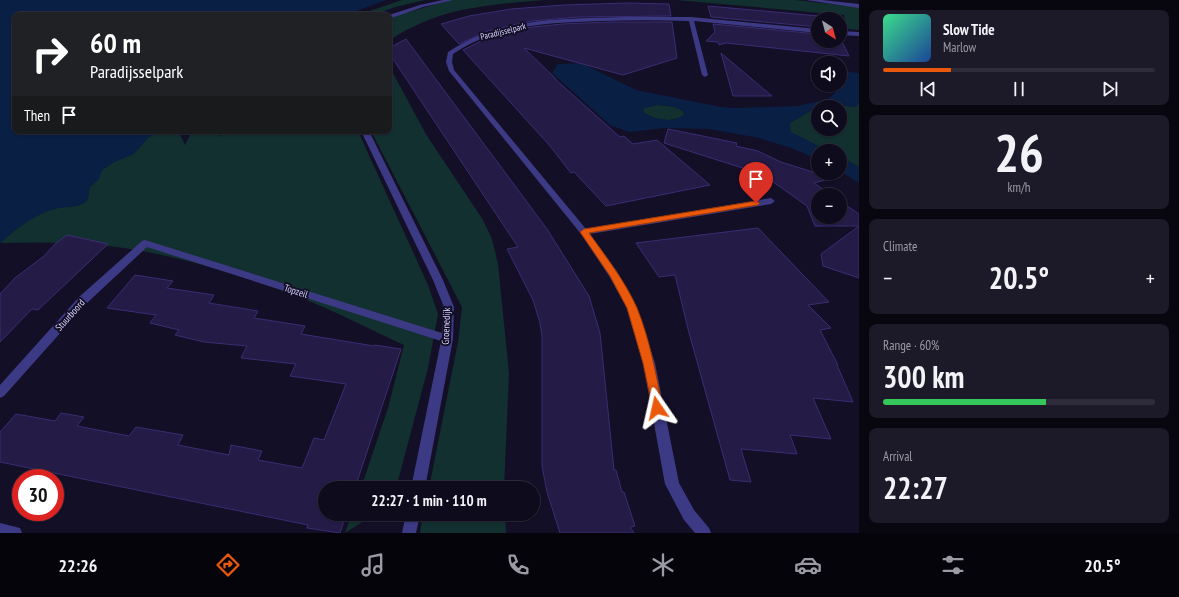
<!DOCTYPE html>
<meta charset="utf-8">
<style>
body{margin:0;font-family:"PT Sans Narrow",sans-serif;background:#1c1929;color:#f1f3f6;height:100vh;display:flex;flex-direction:column;font-size:15px;white-space:nowrap}
*{box-sizing:border-box;margin:0}
p{font-size:13px;color:#9b9ba3}
.icon{flex:none;width:22px;height:22px;fill:none;stroke:currentColor;stroke-width:2;stroke-linecap:round;stroke-linejoin:round}
.map{position:relative;flex:1;overflow:hidden}
.sheet{display:flex;flex-direction:column;gap:10px;padding:10px;background:#08060f;width:320px}
.sheet>*{flex:none}
.hud{position:absolute;left:12px;top:12px;width:380px;height:122px;border-radius:8px;box-shadow:0 1px 3px #0004,0 0 0 1px #2e2b3b;background:#202124;color:#fff;overflow:hidden}
.needle{width:26px;rotate:144deg}
.fabs{position:absolute;left:811px;top:12px;display:grid;gap:8px}
.fabs a{display:grid;place-items:center;width:36px;height:36px;border-radius:50%;background:#0e0b1c;box-shadow:0 1px 3px #0004,0 0 0 1px #2e2b3b;font-size:20px}
.speed{position:absolute;left:12px;top:469px;display:flex;gap:8px;font-size:20px;font-weight:700;text-align:center}
.speed>*{display:grid;place-content:center;width:52px;height:52px;border-radius:50%;background:#0e0b1c;box-shadow:0 1px 3px #0004,0 0 0 1px #2e2b3b;line-height:1}
.speed .limit{border:6px solid #d22;background:#fff;color:#111}
.pin{position:absolute;display:grid;place-items:center;width:34px;height:34px;color:#fff;margin:-41px -17px;border-radius:50% 50% 50% 0;rotate:-45deg;box-shadow:0 0 4px #0007}
.pin .icon{rotate:45deg}
.me{position:absolute;width:44px;margin:-22px;rotate:349deg;stroke-linejoin:round;filter:drop-shadow(0 0 3px #0008)}
.turn{display:flex;align-items:center;gap:14px;height:84px;padding:0 12px;font-size:18px}
.turn .icon{width:52px;height:52px;stroke-width:2.5}
.turn b{display:block;font-size:28px;line-height:34px}
.then{display:flex;align-items:center;height:38px;padding:0 12px;background:#0003;gap:8px;font-size:15px}
.big{font-size:30px;font-weight:800;line-height:1.1}
.sheet .widget{flex:1;display:flex;flex-direction:column;justify-content:center;gap:6px;min-width:0;padding:0 14px;border-radius:8px;background:#1c1929}
.sheet .dial{align-items:center;gap:0}
.dial b{font-size:52px;line-height:1}
.song{display:flex;align-items:center;gap:12px}
.cover{width:48px;height:48px;border-radius:6px;background:linear-gradient(135deg,hsl(150 70% 55%),hsl(220 70% 35%))}
.played{height:4px;border-radius:2px;background:linear-gradient(90deg,#ea580c 25%,#2e2b3b 25%)}
.keys{display:flex;justify-content:space-around;direction:ltr}
.heat{display:flex;justify-content:space-between;align-items:center;font-size:22px;direction:ltr}
.charge{height:6px;border-radius:3px;background:linear-gradient(90deg,#34c759 60%,#2e2b3b 0)}
.trip{position:absolute;left:318px;top:481px;width:222px;height:40px;border-radius:20px;background:#0e0b1c;box-shadow:0 1px 3px #0004,0 0 0 1px #2e2b3b;font-weight:800;line-height:40px;text-align:center}
.menu{display:flex;height:64px;justify-content:space-around;align-items:center;background:#06040b;color:#9b9ba3}
.menu .icon{width:28px;height:28px}
.menu .on{color:#ea580c}
.menu b{font-size:18px;color:#f1f3f6}
main{display:flex;flex:1;min-height:0}
.map>svg:first-child{display:block}
.green{fill:#12302f}
.water{fill:#0a1f44;fill-rule:evenodd}
.building{fill:#241b47;stroke:#3b2d73}
.lines{fill:none;stroke-linecap:round;stroke-linejoin:round}
.minor{fill:#3d3a85;fill-rule:evenodd}
.route{fill:#ea580c;stroke:#983908}
.labels{text-anchor:middle;dominant-baseline:central;stroke-width:4;stroke-linejoin:round;paint-order:stroke}
.far-street-label{font-size:9px;fill:#d9d4ff;stroke:#130f26}
.street-label{font-size:10px;fill:#d9d4ff;stroke:#130f26}
</style>
<main>
<div class="map">
<svg width="859" height="533" viewBox="0 0 859 533">
<rect width="100%" height="100%" fill="#130f26"/>
<g class="green">
<path d="M 402,0 L 425,0 L 395,7 L 374,15 L 358,15 Z"/>
<path d="M 450,0 L 545,0 C 499,4 455,6 413,27 C 404,31 396,35 389,42 L 389,20 L 399,15 Z"/>
<path d="M 676,0 L 795,0 L 859,7 L 859,30 L 847,29 L 844,15 Z"/>
<path d="M 389,66 L 427,136 L 483,220 L 492,239 L 498,264 L 509,373 L 504,488 L 429,488 L 458,342 L 462,307 L 371,131 L 389,131 Z"/>
<path d="M 859,103 L 859,167 L 840,157 L 840,151 L 828,151 L 790,132 L 790,123 L 810,111 L 818,110 L 818,129 L 840,129 L 840,107 L 833,107 L 841,105 L 855,107 Z"/>
<path d="M 657,105 C 668,106 678,105 685,114 C 674,124 653,120 643,112 L 644,108 Z"/>
<path d="M 163,131 L 180,134 L 185,145 L 192,131 L 219,131 L 221,137 L 223,131 L 358,131 L 428,285 L 438,314 L 428,368 L 396,488 L 361,488 L 388,408 L 404,345 C 369,329 335,311 299,297 C 236,273 168,252 100,245 C 67,242 33,242 0,243 C 17,228 33,215 54,209 C 64,206 76,208 84,203 C 90,200 88,192 90,187 L 98,179 L 102,170 L 114,162 L 134,153 L 149,136 Z"/>
<path d="M 352,514 L 375,514 L 345,533 Z"/>
<path d="M 423,514 L 505,514 L 506,533 L 420,533 Z"/>
</g>
<g class="water">
<path d="M 0,0 L 386,0 L 346,15 L 15,15 L 15,131 L 163,131 L 149,137 L 134,154 L 114,162 L 102,170 L 99,179 L 90,187 C 88,192 90,200 84,203 C 76,208 64,206 54,209 C 33,215 17,228 0,243 Z"/>
<path d="M 581,63 L 636,90 L 721,107 L 736,108 L 798,106 L 828,99 L 835,93 L 834,85 L 840,85 L 840,71 L 859,73 L 859,103 L 855,107 L 841,105 L 833,107 L 818,107 L 818,110 L 810,111 L 790,123 L 791,132 L 828,151 L 818,151 L 818,159 L 791,148 L 759,138 L 709,129 L 666,128 L 629,132 L 610,125 L 552,73 L 558,64 ZM 657,105 C 668,106 678,105 685,114 C 675,124 653,120 643,112 L 644,108 Z"/>
<path d="M 840,157 L 859,167 L 859,183 L 840,171 Z"/>
</g>
<g class="building">
<path d="M 627,3 L 669,4 L 671,16 L 578,17 L 532,21 L 488,31 L 459,44 L 441,24 L 469,16 L 511,9 L 563,5 Z"/>
<path d="M 708,6 L 830,17 L 831,19 L 818,19 L 818,27 L 711,17 Z"/>
<path d="M 611,22 L 672,22 L 677,58 L 623,75 L 524,48 L 556,79 L 555,79 L 620,137 L 624,136 L 633,144 L 657,140 L 710,185 L 606,206 L 574,172 L 571,173 L 550,146 L 463,50 L 487,38 L 524,28 L 562,24 Z"/>
<path d="M 713,24 L 818,34 L 818,41 L 840,41 L 840,38 L 849,56 L 726,43 L 719,45 L 718,42 L 706,41 L 715,32 Z"/>
<path d="M 406,39 L 547,229 L 589,296 L 600,333 L 614,470 L 616,470 L 622,492 L 624,492 L 635,526 L 630,527 L 634,533 L 560,533 L 547,492 L 542,466 L 542,336 L 540,323 L 533,300 L 507,249 L 518,247 L 389,53 L 389,48 Z"/>
<path d="M 721,53 L 772,96 L 733,96 Z"/>
<path d="M 668,129 L 737,143 L 736,146 L 758,151 L 781,162 L 832,178 L 814,183 L 831,195 L 818,195 L 818,217 L 840,217 L 840,201 L 859,214 L 859,278 L 823,266 L 821,254 L 859,226 L 815,226 L 807,206 L 769,179 L 758,173 L 664,143 Z"/>
<path d="M 758,228 L 829,302 L 808,305 L 831,328 L 820,330 L 838,365 L 837,365 L 853,402 L 813,398 L 831,439 L 790,435 L 797,454 L 741,449 L 751,482 L 730,480 L 688,329 L 675,275 L 659,277 L 636,243 Z"/>
<path d="M 67,235 L 108,244 L 38,310 L 32,309 L 0,342 L 0,294 L 15,278 L 44,256 L 55,244 Z"/>
<path d="M 135,275 L 173,281 L 167,288 L 214,295 L 209,303 L 258,311 L 254,318 L 305,326 L 301,334 L 374,346 L 375,345 L 401,349 L 355,488 L 325,488 L 325,514 L 346,514 L 340,533 L 307,528 L 308,525 L 0,462 L 0,432 L 16,414 L 55,421 L 61,413 L 84,417 L 77,426 L 129,436 L 136,427 L 183,435 L 178,445 L 229,455 L 231,445 L 262,451 L 258,460 L 302,468 L 314,438 L 324,440 L 346,384 L 290,376 L 296,364 L 241,358 L 247,346 L 204,342 L 175,335 L 179,330 L 150,323 L 156,315 L 107,308 Z"/>
</g>
<g class="lines">
<g class="minor">
<path d="M 443,0 L 453,0 L 423,7 L 389,19 L 389,15 L 420,5 Z"/>
<path d="M 806,0 L 822,0 L 859,4 L 859,8 Z"/>
<path d="M 624,17 L 691,17 L 818,29 L 818,33 L 694,21 L 708,75 L 705,77 L 702,75 L 689,21 C 659,20 629,20 600,21 C 549,23 496,24 453,54 L 452,62 L 454,70 L 586,229 L 771,198 L 775,201 L 771,204 L 590,234 L 618,273 L 637,308 L 655,363 L 679,483 L 694,510 L 709,528 L 711,533 L 695,533 L 684,520 L 665,484 L 643,363 L 627,308 L 609,276 L 581,234 L 449,71 L 446,62 L 448,52 C 499,17 564,19 624,17 Z"/>
<path d="M 840,31 L 859,32 L 859,36 L 840,35 Z"/>
<path d="M 361,131 L 369,131 L 443,280 L 454,307 L 453,339 L 425,488 L 411,488 L 441,341 L 147,247 L 87,303 L 4,396 L 0,398 L 0,385 L 79,297 L 142,241 L 145,240 L 442,333 L 444,307 L 433,280 Z"/>
<path d="M 406,514 L 420,514 L 416,533 L 402,533 Z"/>
<path d="M 0,523 L 20,528 L 22,533 L 0,533 Z"/>
</g>
</g>
<path class="route" d="M 756,201 L 760,203 L 758,205 L 589,233 C 606,257 625,281 637,308 C 650,340 656,375 663,408 L 661,411 L 657,413 L 653,411 L 643,363 L 627,308 L 610,276 L 580,232 L 584,229 Z"/>
<g class="labels">
<g class="far-street-label">
<text transform="translate(503 31) rotate(-14)">Paradijsselpark</text>
</g>
<g class="street-label">
<text transform="translate(296 291) rotate(18)">Topzeil</text>
<text transform="translate(70 315) rotate(-48)">Stuurboord</text>
<text transform="translate(446 326) rotate(-88)">Groenedijk</text>
</g>
</g>
</svg>
<div class="fabs">
<a><svg class="needle" viewBox="-14 -14 28 28"><path d="M0-13l5 13h-10z" fill="#e53935"/><path d="M0 13l5-13h-10z" fill="#9b9ba3"/></svg></a>
<a><svg class="icon" aria-label="sound" viewBox="0 0 24 24"><path d="M4 9h4l5-4v14l-5-4H4zM17 9q2 3 0 6"/></svg></a>
<a><svg class="icon" aria-label="search" viewBox="0 0 24 24"><circle cx="10" cy="10" r="6"/><path d="M15 15l6 6"/></svg></a>
<a>+</a>
<a>−</a>
</div>
<div class="speed"><div class="limit">30</div></div>
<div class="pin" style="left:756px;top:203px;background:#d93025"><svg class="icon" aria-label="arrive" viewBox="0 0 24 24"><path d="M6 21V4h12l-3 4 3 4H6"/></svg></div>
<svg class="me" style="left:657px;top:408px" viewBox="-20 -20 40 40"><path d="M0-17L14 15 0 8-14 15z" fill="#ea580c" stroke="#fff" stroke-width="4"/></svg>
<div class="trip">22:27 · 1 min · 110 m</div>
<div class="hud">
<div class="turn"><svg class="icon" aria-label="right" viewBox="0 0 24 24"><path d="M7 20v-9h11M14 6l5 5-5 5"/></svg><div><b>60 m</b>Paradijsselpark</div></div>
<div class="then">Then<svg class="icon" aria-label="arrive" viewBox="0 0 24 24"><path d="M6 21V4h12l-3 4 3 4H6"/></svg></div>
</div>
</div>
<section class="sheet">
<div class="widget">
<div class="song"><i class="cover"></i><div><b>Slow Tide</b><p>Marlow</p></div></div>
<div class="played"></div>
<div class="keys"><svg class="icon" aria-label="previous" viewBox="0 0 24 24"><path d="M18 5L8 12l10 7zM5 5v14"/></svg><svg class="icon" aria-label="pause" viewBox="0 0 24 24"><path d="M8 5v14M16 5v14"/></svg><svg class="icon" aria-label="next" viewBox="0 0 24 24"><path d="M6 5l10 7-10 7zM19 5v14"/></svg></div>
</div>
<div class="widget dial"><b>26</b><p>km/h</p></div>
<div class="widget"><p>Climate</p>
<div class="heat"><a>−</a><b class="big">20.5°</b><a>+</a></div>
</div>
<div class="widget"><p>Range · 60%</p><b class="big">300 km</b><div class="charge"></div></div>
<div class="widget"><p>Arrival</p><b class="big">22:27</b></div>
</section>
</main>
<nav class="menu">
<b>22:26</b>
<svg class="icon on" aria-label="directions" viewBox="0 0 24 24"><path d="M12 3l9 9-9 9-9-9zM9 14v-3h6M13 9l2 2-2 2"/></svg>
<svg class="icon" aria-label="music" viewBox="0 0 24 24"><path d="M9 18V5l10-2v13"/><circle cx="6" cy="18" r="3"/><circle cx="16" cy="16" r="3"/></svg>
<svg class="icon" aria-label="phone" viewBox="0 0 24 24"><path d="M5 4h4l2 5-3 2q2 4 5 5l2-3 5 2v4C11 20 4 13 5 4z"/></svg>
<svg class="icon" aria-label="climate" viewBox="0 0 24 24"><path d="M12 3v18M4 7l16 10M4 17L20 7"/></svg>
<svg class="icon" aria-label="car" viewBox="0 0 24 24"><path d="M5 17H2v-5l4-1 3-4h7l3 4 3 1v5h-3M9 17h6M6 11h13"/><circle cx="7" cy="17" r="2"/><circle cx="17" cy="17" r="2"/></svg>
<svg class="icon" aria-label="filters" viewBox="0 0 24 24"><path d="M4 7h16M4 17h16"/><circle cx="9" cy="7" r="2"/><circle cx="15" cy="17" r="2"/></svg>
<b>20.5°</b>
</nav>
